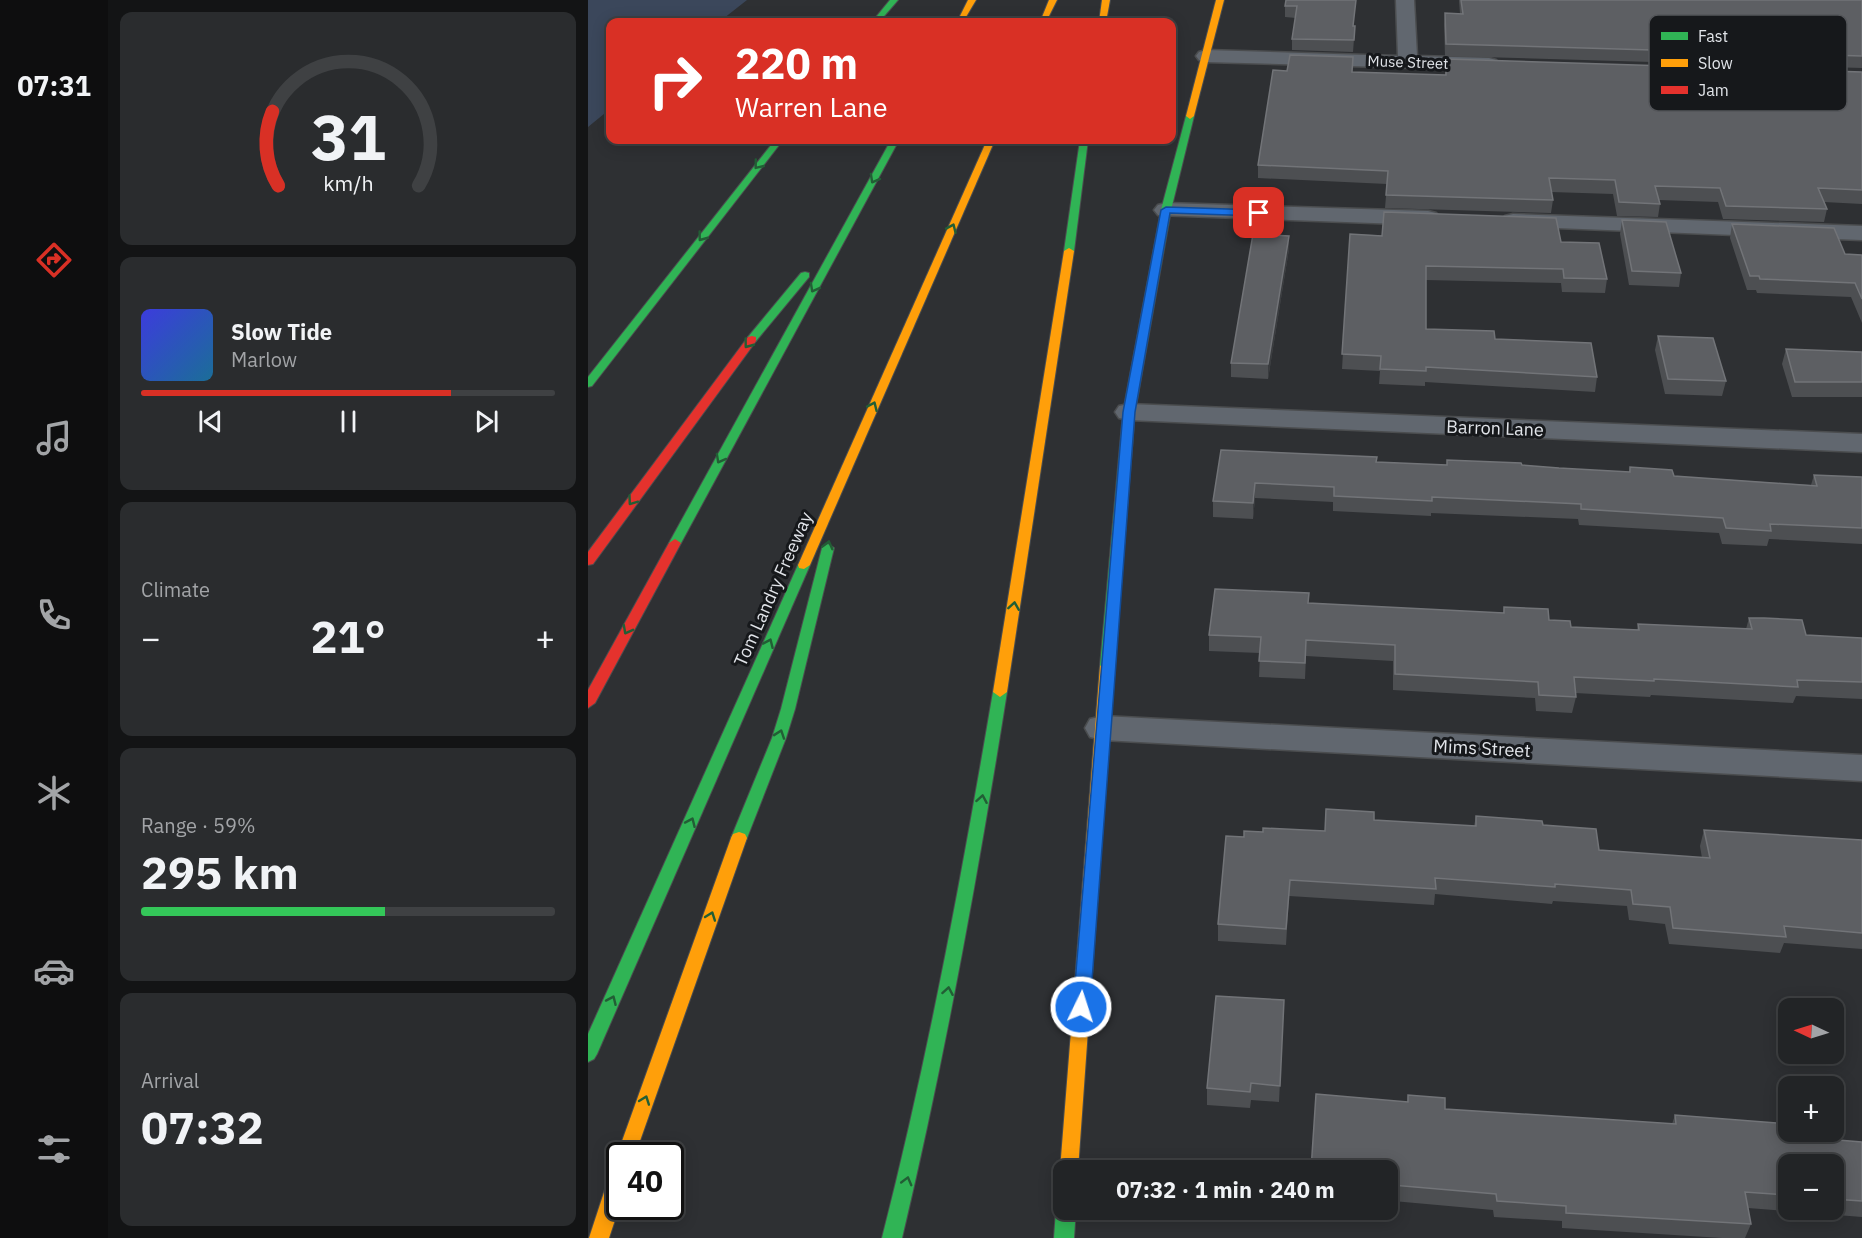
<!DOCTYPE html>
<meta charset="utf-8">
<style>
body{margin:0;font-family:"IBM Plex Sans",sans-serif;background:#2a2c2e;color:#f1f3f6;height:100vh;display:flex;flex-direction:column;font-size:22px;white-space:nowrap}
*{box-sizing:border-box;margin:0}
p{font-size:20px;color:#a2a4a7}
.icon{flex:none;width:33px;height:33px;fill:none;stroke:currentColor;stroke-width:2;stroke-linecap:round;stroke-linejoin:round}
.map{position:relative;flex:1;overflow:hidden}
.panel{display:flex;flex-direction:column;gap:12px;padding:12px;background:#131415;width:480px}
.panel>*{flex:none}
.guide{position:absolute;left:18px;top:18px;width:570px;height:126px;border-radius:12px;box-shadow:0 3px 15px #0003,0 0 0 2px #3f4143;background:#d93025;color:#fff;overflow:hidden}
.needle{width:39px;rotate:274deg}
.fabs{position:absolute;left:1190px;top:998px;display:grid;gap:12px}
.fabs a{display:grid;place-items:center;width:66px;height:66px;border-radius:12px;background:#222426;box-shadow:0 3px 15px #0003,0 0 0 2px #3f4143;font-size:30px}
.speed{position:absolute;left:18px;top:1142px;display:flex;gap:12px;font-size:30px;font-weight:700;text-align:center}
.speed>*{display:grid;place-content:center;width:78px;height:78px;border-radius:50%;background:#222426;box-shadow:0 3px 15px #0003,0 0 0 2px #3f4143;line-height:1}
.speed .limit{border:3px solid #111;border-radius:9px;background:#fff;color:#111}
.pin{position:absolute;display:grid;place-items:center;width:51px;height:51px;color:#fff;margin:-26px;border-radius:12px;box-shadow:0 3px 9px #0006}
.me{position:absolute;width:66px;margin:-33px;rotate:4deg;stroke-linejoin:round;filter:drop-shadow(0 0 4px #0008)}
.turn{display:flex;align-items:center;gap:21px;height:126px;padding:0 30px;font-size:27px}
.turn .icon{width:78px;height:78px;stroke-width:2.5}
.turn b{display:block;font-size:42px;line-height:51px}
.big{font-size:45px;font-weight:700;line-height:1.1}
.panel .tile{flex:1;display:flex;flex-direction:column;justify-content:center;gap:9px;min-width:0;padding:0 21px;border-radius:12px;background:#2a2c2e}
.panel .dial{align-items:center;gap:0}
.dial svg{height:156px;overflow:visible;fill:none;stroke:#3f4143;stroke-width:7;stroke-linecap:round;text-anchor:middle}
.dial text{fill:#f1f3f6;stroke:none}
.song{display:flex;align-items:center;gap:18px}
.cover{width:72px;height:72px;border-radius:9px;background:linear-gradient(135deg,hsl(240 70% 55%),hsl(200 70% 35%))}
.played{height:6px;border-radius:3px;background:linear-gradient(90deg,#d93025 75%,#3f4143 75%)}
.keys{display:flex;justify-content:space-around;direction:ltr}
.heat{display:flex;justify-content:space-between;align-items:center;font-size:33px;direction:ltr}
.charge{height:9px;border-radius:4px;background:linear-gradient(90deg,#34c759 59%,#3f4143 0)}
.trip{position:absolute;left:465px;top:1160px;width:345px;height:60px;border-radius:12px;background:#222426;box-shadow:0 3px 15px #0003,0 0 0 2px #3f4143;font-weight:700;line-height:60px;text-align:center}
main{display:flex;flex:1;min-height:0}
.tabs{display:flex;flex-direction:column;width:108px;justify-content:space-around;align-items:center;background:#0e0e0f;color:#a2a4a7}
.tabs .icon{width:42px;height:42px}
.tabs .current{color:#d93025}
.tabs b{font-size:27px;color:#f1f3f6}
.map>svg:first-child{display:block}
.green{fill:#3b475b}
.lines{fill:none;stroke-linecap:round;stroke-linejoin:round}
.street-casing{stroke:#4b4d4f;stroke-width:3}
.fast-casing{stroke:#4b4d4f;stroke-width:2}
.slow-casing{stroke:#4b4d4f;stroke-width:2}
.jam-casing{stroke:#4b4d4f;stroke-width:2}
.street{fill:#61676f;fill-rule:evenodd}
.fast{fill:#30b455;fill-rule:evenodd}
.slow{fill:#ff9f0a;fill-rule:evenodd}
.jam{fill:#e5322d;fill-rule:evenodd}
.wall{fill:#4d4f52;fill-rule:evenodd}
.shaded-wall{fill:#3a3c3f}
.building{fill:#5d5f63;stroke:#727478;stroke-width:1.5}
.oneway{stroke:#225e35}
.route{fill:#1a73e8;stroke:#114b97;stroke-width:1.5}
.labels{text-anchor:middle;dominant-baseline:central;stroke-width:6;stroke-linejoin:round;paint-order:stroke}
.far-street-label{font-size:15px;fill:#e1e4e9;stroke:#16181b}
.street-label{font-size:18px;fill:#e1e4e9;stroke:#16181b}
.key{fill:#16181b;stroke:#535559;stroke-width:1.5}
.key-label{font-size:16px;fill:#e1e4e9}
</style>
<main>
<nav class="tabs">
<b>07:31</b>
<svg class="icon current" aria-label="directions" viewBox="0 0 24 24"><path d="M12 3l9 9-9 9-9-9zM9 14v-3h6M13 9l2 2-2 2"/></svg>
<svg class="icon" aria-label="music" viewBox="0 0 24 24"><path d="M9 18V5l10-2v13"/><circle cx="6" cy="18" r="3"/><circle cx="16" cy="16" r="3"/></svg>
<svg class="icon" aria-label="phone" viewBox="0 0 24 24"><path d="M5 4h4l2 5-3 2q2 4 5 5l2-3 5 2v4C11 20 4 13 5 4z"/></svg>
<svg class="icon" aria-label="climate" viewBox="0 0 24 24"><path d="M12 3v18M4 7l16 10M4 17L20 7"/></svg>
<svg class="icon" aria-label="car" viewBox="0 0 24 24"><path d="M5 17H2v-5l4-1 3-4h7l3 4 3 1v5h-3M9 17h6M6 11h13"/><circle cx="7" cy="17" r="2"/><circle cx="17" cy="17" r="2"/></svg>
<svg class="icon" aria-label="filters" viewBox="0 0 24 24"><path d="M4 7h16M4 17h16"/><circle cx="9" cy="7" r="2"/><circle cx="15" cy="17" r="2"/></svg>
</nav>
<section class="panel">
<div class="tile dial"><svg viewBox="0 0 100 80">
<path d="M14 69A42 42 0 1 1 86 69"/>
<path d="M14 69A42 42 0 0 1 11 31" stroke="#d93025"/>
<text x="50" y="56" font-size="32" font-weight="700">31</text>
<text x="50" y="72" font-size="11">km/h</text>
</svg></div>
<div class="tile">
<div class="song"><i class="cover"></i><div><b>Slow Tide</b><p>Marlow</p></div></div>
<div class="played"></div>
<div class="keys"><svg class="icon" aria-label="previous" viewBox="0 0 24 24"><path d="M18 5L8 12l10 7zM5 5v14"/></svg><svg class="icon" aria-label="pause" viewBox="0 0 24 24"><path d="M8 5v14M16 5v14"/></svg><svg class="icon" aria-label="next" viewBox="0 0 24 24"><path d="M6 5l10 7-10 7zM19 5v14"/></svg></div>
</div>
<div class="tile"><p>Climate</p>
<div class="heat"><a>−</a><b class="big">21°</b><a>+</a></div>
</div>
<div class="tile"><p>Range · 59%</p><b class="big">295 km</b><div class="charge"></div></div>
<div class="tile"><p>Arrival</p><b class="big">07:32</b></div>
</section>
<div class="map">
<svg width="1274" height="1238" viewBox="0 0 1274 1238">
<rect width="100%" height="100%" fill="#2e3033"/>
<path class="green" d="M 0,0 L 159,0 L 131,22 L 22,22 L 22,109 L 0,127 Z"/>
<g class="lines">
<g class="street-casing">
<g id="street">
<path d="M 808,0 L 826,0 L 829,56 L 901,58 L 908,60 L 911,64 L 908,68 L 901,70 L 618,62 L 611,60 L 608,56 L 611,52 L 618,50 L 810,56 Z"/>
<path d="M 578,203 L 840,211 L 848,213 L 852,218 L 848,223 L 840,225 L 570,215 L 566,210 L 570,205 Z"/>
<path d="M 925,214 L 1274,226 L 1274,240 L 917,226 L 913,221 L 917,216 Z"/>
<path d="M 541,404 L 1274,434 L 1274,452 L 541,420 L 531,418 L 527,412 L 531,406 Z"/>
<path d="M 515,716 L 1274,755 L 1274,781 L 515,740 L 502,737 L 497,728 L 502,719 Z"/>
</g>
</g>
<g class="fast-casing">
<g id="fast">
<path d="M 302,0 L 310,0 L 291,22 L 284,22 Z"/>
<path d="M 602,113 L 606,116 L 583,210 L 547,412 L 526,666 L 519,671 L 512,666 L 535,412 L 573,210 L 598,116 Z"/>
<path d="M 187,140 L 195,140 L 4,386 L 0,387 L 0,377 Z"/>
<path d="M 303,140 L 311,140 L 93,543 L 87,547 L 82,546 L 81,543 Z"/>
<path d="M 492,140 L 500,140 L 486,251 L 481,254 L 476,251 Z"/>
<path d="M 217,272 L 221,273 L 221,277 L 168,341 L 160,341 L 160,337 L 213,273 Z"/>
<path d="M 240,544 L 246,548 L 207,709 L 198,738 L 159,838 L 157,842 L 151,844 L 145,842 L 143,838 L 184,738 L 193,709 L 234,548 Z"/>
<path d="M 216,561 L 222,565 L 9,1054 L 6,1059 L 0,1062 L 0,1034 L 210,565 Z"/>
<path d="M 412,687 L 419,692 C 390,875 357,1057 314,1238 L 294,1238 C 340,1058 374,875 405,692 Z"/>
<path d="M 476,1201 L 476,1209 L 488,1209 L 486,1238 L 466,1238 L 468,1209 L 471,1203 Z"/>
</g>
</g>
<g class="slow-casing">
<g id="slow">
<path d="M 380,0 L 388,0 L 375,22 L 369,22 Z"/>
<path d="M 461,0 L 469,0 L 458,22 L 452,22 Z"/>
<path d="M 514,0 L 522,0 L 518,22 L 511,22 Z"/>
<path d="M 628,0 L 636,0 L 606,116 L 602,119 L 598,116 Z"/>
<path d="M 399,140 L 407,140 L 222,565 L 216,569 L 211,568 L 210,565 Z"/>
<path d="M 481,248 L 486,251 L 419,692 L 412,697 L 405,692 L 476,251 Z"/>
<path d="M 519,661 L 526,666 L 490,1170 L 476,1170 L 476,1177 L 472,1170 L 512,666 Z"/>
<path d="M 151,832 L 157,834 L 159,838 L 47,1155 L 32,1155 L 32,1161 L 29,1155 L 143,838 L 145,834 Z"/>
<path d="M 32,1166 L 32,1205 L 21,1238 L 1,1238 L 22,1174 L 25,1168 Z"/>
</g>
</g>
<g class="jam-casing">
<g id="jam">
<path d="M 164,336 L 168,337 L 168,341 L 5,564 L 0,565 L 0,552 L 160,337 Z"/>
<path d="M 87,539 L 93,543 L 7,703 L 0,708 L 0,690 L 81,543 Z"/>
</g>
</g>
<use href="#street" class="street"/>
<use href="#fast" class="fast"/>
<use href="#slow" class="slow"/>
<use href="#jam" class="jam"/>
</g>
<g class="wall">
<path d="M 698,0 L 767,26 L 765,52 L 704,50 L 704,39 L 708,18 L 697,17 L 697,6 Z"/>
<path d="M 871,0 L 1274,0 L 1274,68 L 857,56 L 856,25 L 857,13 L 872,14 Z"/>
<path d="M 858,59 L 1274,72 L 1274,204 L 1236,202 L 1239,209 L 1236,222 L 1135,219 L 1130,202 L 1071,200 L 1072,204 L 1070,217 L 1029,216 L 1025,194 L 963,192 L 965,200 L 963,213 L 797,208 L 799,184 L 670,178 L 670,165 L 857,75 Z"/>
<path d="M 1034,220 L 1093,273 L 1091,287 L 1041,285 L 1032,234 Z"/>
<path d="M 1144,224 L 1257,254 L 1274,255 L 1274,323 L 1263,297 L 1169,293 L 1168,290 L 1159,290 L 1142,238 Z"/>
<path d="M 762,234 L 973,242 L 1019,279 L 1017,293 L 974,292 L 973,283 L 838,280 L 838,329 L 907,339 L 1009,377 L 1007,392 L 837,382 L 837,386 L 791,384 L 792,371 L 754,369 Z"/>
<path d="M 701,249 L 680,379 L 643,377 L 643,363 Z"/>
<path d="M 1070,336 L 1138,381 L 1134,396 L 1077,394 L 1067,350 Z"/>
<path d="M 1198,349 L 1274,352 L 1274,397 L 1204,397 L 1194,364 Z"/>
<path d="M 633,450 L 789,462 L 859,465 L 859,460 L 971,468 L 1041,472 L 1042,467 L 1086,476 L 1223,485 L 1226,475 L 1274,477 L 1274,544 L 1181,539 L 1179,546 L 1134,544 L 1131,533 L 991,525 L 990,519 L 843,513 L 843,516 L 745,511 L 745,502 L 667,498 L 665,519 L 625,517 L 625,501 Z"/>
<path d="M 720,603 L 915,613 L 916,607 L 983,627 L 1049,630 L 1050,624 L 1158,629 L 1161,618 L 1218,635 L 1274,638 L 1274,699 L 1208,696 L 1205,703 L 1063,695 L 1062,697 L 987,693 L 988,697 L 984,713 L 948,711 L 947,698 L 805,690 L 805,661 L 718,656 L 717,679 L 671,677 L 672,653 L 621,651 L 621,635 Z"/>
<path d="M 888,816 L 955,825 L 1011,850 L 1114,858 L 1112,846 L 1116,830 L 1274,840 L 1274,949 L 1196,943 L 1192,953 L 1081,944 L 1077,924 L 1041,920 L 1039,906 L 965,901 L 964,904 L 847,894 L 846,905 L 701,896 L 698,945 L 630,941 L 630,924 L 656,837 L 675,832 L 737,831 L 786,820 L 886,826 Z"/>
<path d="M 696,1000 L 691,1102 L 663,1100 L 662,1108 L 619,1105 L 619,1088 Z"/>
<path d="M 820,1095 L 857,1109 L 1084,1124 L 1087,1115 L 1238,1139 L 1274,1142 L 1274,1217 L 1160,1208 L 1163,1224 L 1157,1238 L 1134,1238 L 974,1228 L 974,1221 L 906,1217 L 905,1210 L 805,1201 L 803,1216 L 721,1210 L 721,1209 L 800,1209 L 800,1170 L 819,1102 ZM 1200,1164 L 1245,1164 L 1245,1209 L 1200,1209 Z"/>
</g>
<g class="shaded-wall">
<path d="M 701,236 L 701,249 L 680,379 L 680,364 Z"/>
<path d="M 667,483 L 667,498 L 665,519 L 665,503 Z"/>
</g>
<g class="building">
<path d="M 698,0 L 768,0 L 765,26 L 767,26 L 766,40 L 704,39 L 709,6 L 697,6 Z"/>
<path d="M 873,0 L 1274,0 L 1274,56 L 858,44 L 857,13 L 875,14 Z"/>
<path d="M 702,55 L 765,57 L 764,72 L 858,75 L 858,59 L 1274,72 L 1274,190 L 1230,188 L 1239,209 L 1138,206 L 1132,188 L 1067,186 L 1072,204 L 1031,202 L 1027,180 L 961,178 L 965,200 L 798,195 L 800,171 L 670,165 L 685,70 L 699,71 Z"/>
<path d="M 796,212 L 968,218 L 973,242 L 1011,243 L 1019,279 L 976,278 L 975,269 L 838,266 L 838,329 L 906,331 L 907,339 L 1003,343 L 1009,377 L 838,367 L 838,371 L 792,369 L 793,356 L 754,354 L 762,234 L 794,236 Z"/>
<path d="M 1034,220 L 1078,222 L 1093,273 L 1044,271 Z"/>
<path d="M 1144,224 L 1246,228 L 1257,254 L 1274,255 L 1274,299 L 1267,283 L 1172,279 L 1171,276 L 1162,276 Z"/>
<path d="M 665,234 L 701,236 L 680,364 L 643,363 Z"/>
<path d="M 1070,336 L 1125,338 L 1138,381 L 1080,379 Z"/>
<path d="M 1198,349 L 1274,352 L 1274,382 L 1207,382 Z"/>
<path d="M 633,450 L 789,457 L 788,462 L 859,465 L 859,460 L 933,463 L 934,465 L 971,468 L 1042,472 L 1042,467 L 1084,470 L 1086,476 L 1229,486 L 1226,475 L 1274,477 L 1274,528 L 1182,524 L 1183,531 L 1138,528 L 1135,518 L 993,509 L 993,504 L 844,497 L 844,501 L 746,496 L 746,487 L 667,483 L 665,503 L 625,501 Z"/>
<path d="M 627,589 L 721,593 L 720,603 L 916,613 L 916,607 L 960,609 L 961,620 L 982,621 L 983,627 L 1051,630 L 1050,624 L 1164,629 L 1161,618 L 1176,618 L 1214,620 L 1218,635 L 1274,638 L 1274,682 L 1209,680 L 1210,687 L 1066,679 L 1066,681 L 986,677 L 988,697 L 951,695 L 950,682 L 807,674 L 807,645 L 718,640 L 717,663 L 671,661 L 673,637 L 621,635 Z"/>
<path d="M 738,809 L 786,812 L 786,820 L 888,826 L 888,816 L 954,821 L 955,825 L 1008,829 L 1011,850 L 1122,858 L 1116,830 L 1274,840 L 1274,933 L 1196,926 L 1198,937 L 1085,928 L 1082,907 L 1045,904 L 1043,890 L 967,884 L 967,887 L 847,878 L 848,889 L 702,880 L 698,929 L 630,924 L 638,836 L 656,837 L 656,831 L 675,832 L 675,828 L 737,831 Z"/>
<path d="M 628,996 L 696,1000 L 692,1086 L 663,1083 L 662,1092 L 619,1088 Z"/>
<path d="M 728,1094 L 820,1102 L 820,1095 L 857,1098 L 857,1109 L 1014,1119 L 1088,1124 L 1087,1115 L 1200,1124 L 1200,1131 L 1236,1131 L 1238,1139 L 1274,1142 L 1274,1201 L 1245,1199 L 1245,1164 L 1200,1164 L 1200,1195 L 1157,1192 L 1163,1224 L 978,1213 L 978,1206 L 909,1201 L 908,1194 L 804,1185 L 805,1200 L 800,1200 L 800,1170 L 723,1170 Z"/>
</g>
<defs><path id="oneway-chevron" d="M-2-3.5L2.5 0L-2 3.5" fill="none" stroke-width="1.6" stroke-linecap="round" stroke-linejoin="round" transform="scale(1.5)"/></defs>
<g class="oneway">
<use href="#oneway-chevron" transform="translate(170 165) rotate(129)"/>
<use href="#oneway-chevron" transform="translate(286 179) rotate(119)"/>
<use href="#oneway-chevron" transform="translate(364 228) rotate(-66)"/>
<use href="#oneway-chevron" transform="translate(114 237) rotate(127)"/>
<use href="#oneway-chevron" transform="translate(226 288) rotate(119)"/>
<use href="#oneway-chevron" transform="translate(160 344) rotate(127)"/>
<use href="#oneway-chevron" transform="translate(285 406) rotate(-66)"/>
<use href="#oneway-chevron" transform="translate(132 459) rotate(119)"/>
<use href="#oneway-chevron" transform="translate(44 501) rotate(126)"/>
<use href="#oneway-chevron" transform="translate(240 545) rotate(-76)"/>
<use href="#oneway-chevron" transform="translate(426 606) rotate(-81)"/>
<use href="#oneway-chevron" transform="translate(39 630) rotate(118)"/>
<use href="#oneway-chevron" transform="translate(181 643) rotate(-66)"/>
<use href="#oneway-chevron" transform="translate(192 734) rotate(-71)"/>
<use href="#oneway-chevron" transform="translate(394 799) rotate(-80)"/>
<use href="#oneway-chevron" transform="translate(103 822) rotate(-66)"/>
<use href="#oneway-chevron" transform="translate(123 916) rotate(-70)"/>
<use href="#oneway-chevron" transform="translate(360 991) rotate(-80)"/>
<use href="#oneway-chevron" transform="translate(24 1000) rotate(-66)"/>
<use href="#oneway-chevron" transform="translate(57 1100) rotate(-70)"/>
<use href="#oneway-chevron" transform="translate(319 1181) rotate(-75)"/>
</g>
<path class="route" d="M 578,207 L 671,210 L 676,213 L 671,216 L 582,213 L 547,412 L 502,1007 L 500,1012 L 493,1014 L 487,1012 L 485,1007 L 535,412 L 573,210 Z"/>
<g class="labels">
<g class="far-street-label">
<text transform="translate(820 62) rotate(2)">Muse Street</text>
</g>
<g class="street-label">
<text transform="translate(907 428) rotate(2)">Barron Lane</text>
<text transform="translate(185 589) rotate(-66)">Tom Landry Freeway</text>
<text transform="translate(894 748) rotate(3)">Mims Street</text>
</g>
</g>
<rect x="1061" y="15" width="198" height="96" rx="9" class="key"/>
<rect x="1073" y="32" width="27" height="8" fill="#30b455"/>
<rect x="1073" y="59" width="27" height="8" fill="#ff9f0a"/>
<rect x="1073" y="86" width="27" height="8" fill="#e5322d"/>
<g class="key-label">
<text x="1110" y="42">Fast</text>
<text x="1110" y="69">Slow</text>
<text x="1110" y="96">Jam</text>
</g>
</svg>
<div class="fabs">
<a><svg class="needle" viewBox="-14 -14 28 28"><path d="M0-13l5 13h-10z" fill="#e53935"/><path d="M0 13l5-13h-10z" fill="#a2a4a7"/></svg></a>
<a>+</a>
<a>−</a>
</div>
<div class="speed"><div class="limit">40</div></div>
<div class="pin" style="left:671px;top:213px;background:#d93025"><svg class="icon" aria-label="arrive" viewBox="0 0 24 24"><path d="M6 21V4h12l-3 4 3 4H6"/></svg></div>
<svg class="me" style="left:493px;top:1007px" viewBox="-20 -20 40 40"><circle r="17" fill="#1a73e8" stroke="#fff" stroke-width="3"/><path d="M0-11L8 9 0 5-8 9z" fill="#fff"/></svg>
<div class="trip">07:32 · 1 min · 240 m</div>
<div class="guide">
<div class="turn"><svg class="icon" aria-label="right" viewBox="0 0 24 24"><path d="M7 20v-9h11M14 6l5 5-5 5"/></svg><div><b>220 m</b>Warren Lane</div></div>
</div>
</div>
</main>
